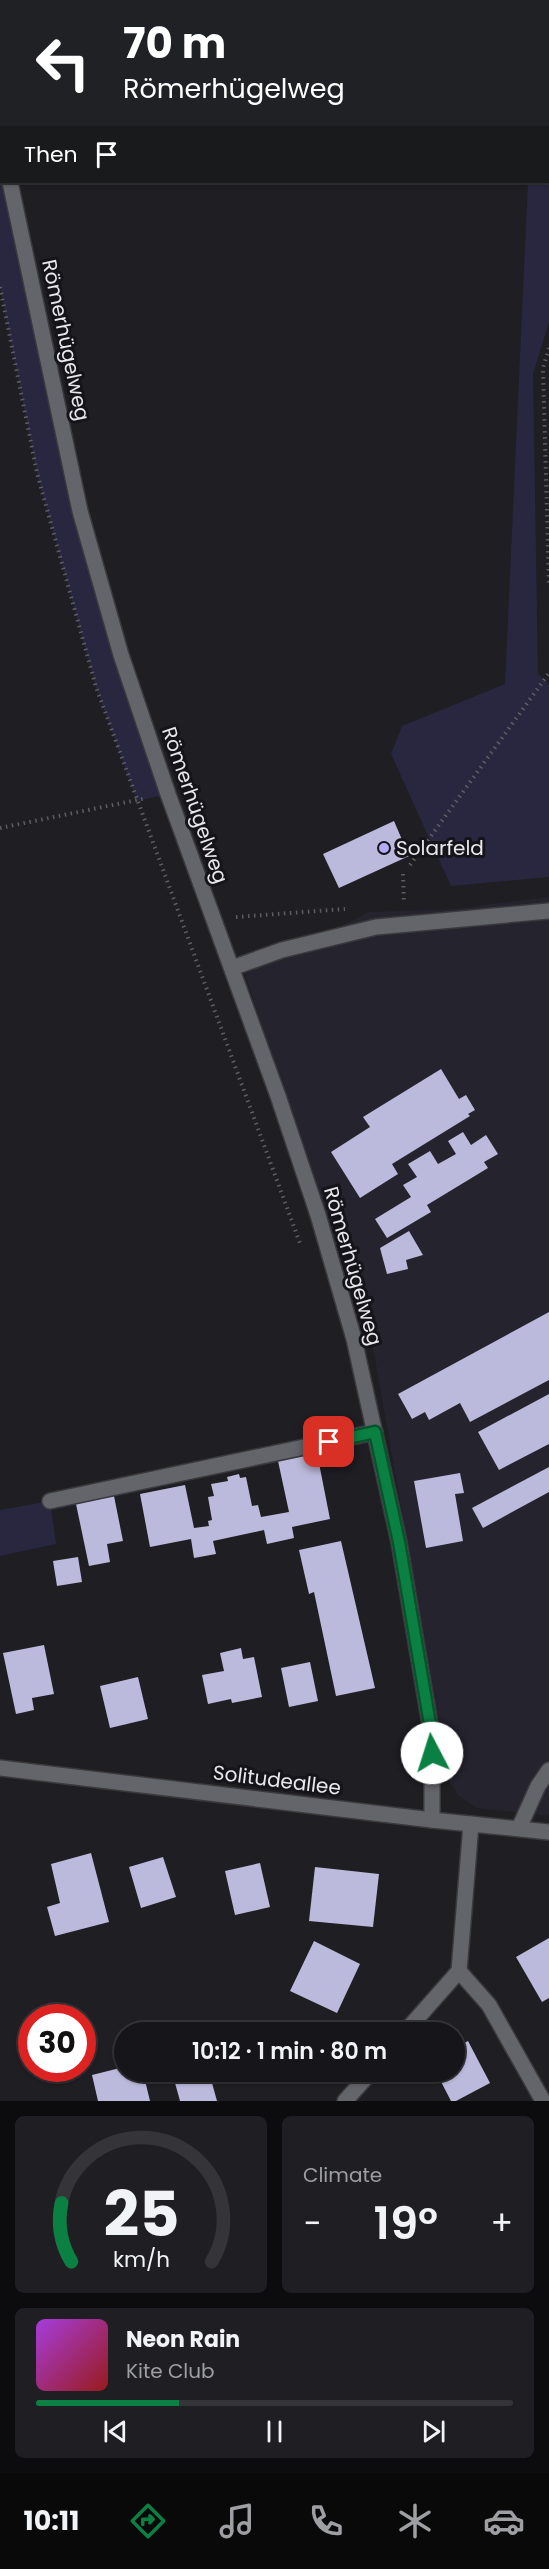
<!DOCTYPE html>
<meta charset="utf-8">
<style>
body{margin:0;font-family:Poppins,sans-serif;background:#1f1f23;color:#f1f3f6;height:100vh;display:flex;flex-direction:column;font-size:22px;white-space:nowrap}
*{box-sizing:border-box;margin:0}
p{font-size:20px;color:#9e9fa2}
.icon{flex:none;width:33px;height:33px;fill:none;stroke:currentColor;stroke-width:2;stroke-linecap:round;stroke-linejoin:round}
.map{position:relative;height:2101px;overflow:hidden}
.side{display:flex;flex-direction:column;gap:15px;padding:15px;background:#0c0c0e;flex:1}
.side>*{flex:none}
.guide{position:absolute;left:0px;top:0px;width:549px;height:183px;box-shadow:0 2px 4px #0004,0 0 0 2px #353539;background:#202124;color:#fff;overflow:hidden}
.speed{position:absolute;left:18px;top:2004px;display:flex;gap:12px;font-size:30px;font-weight:700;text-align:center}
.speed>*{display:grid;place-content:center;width:78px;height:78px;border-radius:50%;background:#16161a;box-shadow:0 2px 4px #0004,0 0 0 2px #353539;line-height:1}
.speed .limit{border:9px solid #d22;background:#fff;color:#111}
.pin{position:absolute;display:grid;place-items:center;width:51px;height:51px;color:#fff;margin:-26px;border-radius:12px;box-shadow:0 3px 9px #0006}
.me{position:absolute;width:66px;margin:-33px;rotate:355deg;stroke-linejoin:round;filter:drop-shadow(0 0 4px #0008)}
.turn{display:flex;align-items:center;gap:21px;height:126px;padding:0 24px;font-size:27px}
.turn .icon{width:78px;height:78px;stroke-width:2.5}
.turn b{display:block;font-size:42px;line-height:51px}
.then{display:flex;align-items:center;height:57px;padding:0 24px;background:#0003;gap:12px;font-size:22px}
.big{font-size:45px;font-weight:600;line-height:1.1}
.side .card{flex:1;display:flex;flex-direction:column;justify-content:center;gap:9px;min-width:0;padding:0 21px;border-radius:9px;background:#1f1f23}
.side .dial{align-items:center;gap:0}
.dial svg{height:156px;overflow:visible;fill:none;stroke:#353539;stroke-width:7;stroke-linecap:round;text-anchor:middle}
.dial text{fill:#f1f3f6;stroke:none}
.song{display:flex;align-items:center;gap:18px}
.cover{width:72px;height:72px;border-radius:9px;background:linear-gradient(135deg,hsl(280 70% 55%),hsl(0 70% 35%))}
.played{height:6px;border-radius:3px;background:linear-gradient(90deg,#0b8043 30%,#353539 30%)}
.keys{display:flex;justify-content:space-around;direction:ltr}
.heat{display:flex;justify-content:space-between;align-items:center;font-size:33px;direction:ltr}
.side .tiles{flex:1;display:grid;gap:15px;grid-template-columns:1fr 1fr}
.card:last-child{grid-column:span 2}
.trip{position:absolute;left:114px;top:2022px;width:351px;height:60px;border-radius:30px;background:#16161a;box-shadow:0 2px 4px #0004,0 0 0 2px #353539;font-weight:600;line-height:60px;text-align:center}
.tabs{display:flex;height:96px;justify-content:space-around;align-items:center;background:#09090a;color:#9e9fa2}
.tabs .icon{width:42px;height:42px}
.tabs .selected{color:#0b8043}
.tabs b{font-size:27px;color:#f1f3f6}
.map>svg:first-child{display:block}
.built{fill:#24232e}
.green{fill:#292640}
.building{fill:#bcbadc}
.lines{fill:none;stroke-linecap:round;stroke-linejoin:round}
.minor-casing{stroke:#3a3a3e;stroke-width:18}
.path{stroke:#5e5e62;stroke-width:4;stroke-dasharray:1.5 4.5;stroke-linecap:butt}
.minor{stroke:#64646b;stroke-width:15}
.route-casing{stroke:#07532c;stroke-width:15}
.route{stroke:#0b8043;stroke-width:10}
.poi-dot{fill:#b4acf9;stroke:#15141a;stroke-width:2}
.labels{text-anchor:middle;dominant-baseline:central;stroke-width:6;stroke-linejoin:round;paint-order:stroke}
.street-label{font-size:20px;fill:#e9e9ed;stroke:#15141a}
.poi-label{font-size:20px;fill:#e9e9ed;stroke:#15141a;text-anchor:start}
</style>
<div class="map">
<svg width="549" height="2101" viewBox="0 0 549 2101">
<rect width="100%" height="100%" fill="#1e1e23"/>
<path class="built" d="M 549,897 L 549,1816 L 476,1808 L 459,1796 L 449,1781 L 372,1342 L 300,1145 L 245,974 L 369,912 L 452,909 Z"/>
<g class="green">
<path d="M 0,0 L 109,0 L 2,2 L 0,48 Z"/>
<path d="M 494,0 L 549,0 L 549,322 L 533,374 L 538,674 L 549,685 L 549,877 L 451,886 L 391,754 L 402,726 L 505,684 L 528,182 L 548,182 L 548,2 Z"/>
<path d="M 0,133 L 2,182 L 10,182 L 80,511 L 168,794 L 137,801 L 96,687 L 37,473 L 0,287 Z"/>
<path d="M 50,1501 L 56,1544 L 0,1556 L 0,1510 Z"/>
</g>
<g class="building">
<path d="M 394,821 L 409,856 L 339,888 L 323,854 Z"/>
<path d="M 441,1069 L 459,1099 L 466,1095 L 475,1110 L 468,1114 L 470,1116 L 392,1164 L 398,1174 L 360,1198 L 331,1152 L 370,1127 L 363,1117 Z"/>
<path d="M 463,1132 L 471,1145 L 486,1135 L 498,1154 L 484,1162 L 488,1168 L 427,1205 L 431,1212 L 387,1238 L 375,1219 L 411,1197 L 403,1185 L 417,1177 L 408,1164 L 430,1151 L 438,1164 L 456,1154 L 448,1141 Z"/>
<path d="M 409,1231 L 423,1255 L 406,1260 L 408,1269 L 387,1274 L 380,1248 Z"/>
<path d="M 549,1312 L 549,1380 L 470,1422 L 460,1403 L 429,1420 L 425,1412 L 412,1419 L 398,1394 Z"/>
<path d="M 549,1394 L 549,1444 L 499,1470 L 478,1432 Z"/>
<path d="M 317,1453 L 330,1519 L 292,1527 L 294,1538 L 267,1544 L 264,1530 L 213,1541 L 216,1554 L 194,1558 L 191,1539 L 150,1547 L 140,1494 L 185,1485 L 194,1528 L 209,1526 L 208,1521 L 212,1520 L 208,1497 L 214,1496 L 211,1484 L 228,1481 L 227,1477 L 239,1474 L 240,1478 L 246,1477 L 252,1506 L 258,1505 L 261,1517 L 289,1512 L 278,1461 Z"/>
<path d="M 549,1467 L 549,1492 L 483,1528 L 472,1508 Z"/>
<path d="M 460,1473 L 464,1493 L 455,1494 L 463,1541 L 426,1548 L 414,1481 Z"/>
<path d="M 114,1496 L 123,1541 L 107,1544 L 110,1562 L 89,1566 L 76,1504 Z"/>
<path d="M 341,1541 L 375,1688 L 336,1696 L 314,1592 L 309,1594 L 299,1550 Z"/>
<path d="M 78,1557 L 82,1582 L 57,1586 L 53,1561 Z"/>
<path d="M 44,1645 L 54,1694 L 32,1698 L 34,1710 L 16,1714 L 3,1653 Z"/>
<path d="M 241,1648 L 243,1659 L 254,1657 L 262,1697 L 232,1703 L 231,1699 L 208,1704 L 202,1675 L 224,1671 L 220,1653 Z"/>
<path d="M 310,1662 L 318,1701 L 289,1707 L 281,1668 Z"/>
<path d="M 138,1677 L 148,1719 L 110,1728 L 100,1686 Z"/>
<path d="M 91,1853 L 109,1922 L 55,1936 L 47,1907 L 60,1903 L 51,1864 Z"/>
<path d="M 163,1857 L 176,1897 L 141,1908 L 129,1867 Z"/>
<path d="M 260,1863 L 270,1907 L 235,1915 L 225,1871 Z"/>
<path d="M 315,1867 L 379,1874 L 373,1927 L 309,1921 Z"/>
<path d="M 549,1938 L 549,1998 L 542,2002 L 516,1957 Z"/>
<path d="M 314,1941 L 360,1964 L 337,2013 L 290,1991 Z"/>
<path d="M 468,2041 L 490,2083 L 456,2101 L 451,2101 L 436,2072 L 454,2072 L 454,2048 Z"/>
<path d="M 124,2067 L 124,2072 L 143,2072 L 150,2101 L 98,2101 L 92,2075 Z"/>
<path d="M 172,2072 L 209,2072 L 217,2101 L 180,2101 Z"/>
</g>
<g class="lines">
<g class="minor-casing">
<g id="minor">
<path d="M 0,133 L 2,140"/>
<path d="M 10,182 L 80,511 L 121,655 L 168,794 L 278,1096 L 318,1215 L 354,1339 L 399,1542 L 432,1736 L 432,1820"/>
<path d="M 232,968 L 282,950 L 376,927 L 549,911"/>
<path d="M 50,1501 L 375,1432"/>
<path d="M 0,1768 L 432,1820 L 549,1832"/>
<path d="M 519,1828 L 538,1786 L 549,1770"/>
<path d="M 459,1971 L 489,2005 L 543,2101"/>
<path d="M 405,2032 L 459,1971 L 471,1824"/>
<path d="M 345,2101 L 371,2072"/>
</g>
</g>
<g class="path">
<path d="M 520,0 L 520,2"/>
<path d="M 129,2 L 133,0"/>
<path d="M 0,56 L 2,56"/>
<path d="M 548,81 L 549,85"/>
<path d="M 0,287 L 37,473 L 96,687 L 301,1246"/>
<path d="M 549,348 L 543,368 L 549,585"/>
<path d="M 0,828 L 147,798"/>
<path d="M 410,865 L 549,673"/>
<path d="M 403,874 L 404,904"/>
<path d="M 236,917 L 345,909"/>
</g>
<use href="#minor" class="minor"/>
</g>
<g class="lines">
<g class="route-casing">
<path id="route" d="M 329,1442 L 375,1432 L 399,1542 L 432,1736 L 432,1753"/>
</g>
<use href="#route" class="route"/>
</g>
<circle class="poi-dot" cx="384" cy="848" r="6"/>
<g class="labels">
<g class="street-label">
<text transform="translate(66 340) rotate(78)">Römerhügelweg</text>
<text transform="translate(195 805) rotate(71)">Römerhügelweg</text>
<text transform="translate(353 1266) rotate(74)">Römerhügelweg</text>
<text transform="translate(277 1780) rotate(7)">Solitudeallee</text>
</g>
<g class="poi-label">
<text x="396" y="848">Solarfeld</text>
</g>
</g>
</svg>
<div class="speed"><div class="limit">30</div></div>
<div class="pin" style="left:329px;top:1442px;background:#d93025"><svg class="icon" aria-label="arrive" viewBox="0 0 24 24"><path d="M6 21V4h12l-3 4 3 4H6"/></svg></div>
<svg class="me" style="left:432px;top:1753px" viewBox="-20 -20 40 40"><circle r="19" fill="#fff"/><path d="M0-13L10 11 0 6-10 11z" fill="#0b8043"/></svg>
<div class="trip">10:12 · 1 min · 80 m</div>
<div class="guide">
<div class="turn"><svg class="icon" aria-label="left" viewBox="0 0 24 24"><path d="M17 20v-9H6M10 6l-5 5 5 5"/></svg><div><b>70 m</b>Römerhügelweg</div></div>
<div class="then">Then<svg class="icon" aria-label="arrive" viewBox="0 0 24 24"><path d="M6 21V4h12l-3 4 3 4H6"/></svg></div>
</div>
</div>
<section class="side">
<div class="tiles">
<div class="card dial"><svg viewBox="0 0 100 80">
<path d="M14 69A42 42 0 1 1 86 69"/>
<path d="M14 69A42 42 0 0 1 9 39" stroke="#0b8043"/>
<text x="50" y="56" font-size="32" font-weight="700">25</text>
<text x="50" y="72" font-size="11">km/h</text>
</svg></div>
<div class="card"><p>Climate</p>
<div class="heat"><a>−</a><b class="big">19°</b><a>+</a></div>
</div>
<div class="card">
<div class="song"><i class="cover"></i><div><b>Neon Rain</b><p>Kite Club</p></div></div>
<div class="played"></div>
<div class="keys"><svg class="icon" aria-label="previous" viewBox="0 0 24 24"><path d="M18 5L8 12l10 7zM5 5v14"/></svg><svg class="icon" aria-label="pause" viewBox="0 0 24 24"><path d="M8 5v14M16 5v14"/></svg><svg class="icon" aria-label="next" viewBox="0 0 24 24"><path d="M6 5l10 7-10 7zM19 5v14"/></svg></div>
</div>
</div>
</section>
<nav class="tabs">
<b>10:11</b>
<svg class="icon selected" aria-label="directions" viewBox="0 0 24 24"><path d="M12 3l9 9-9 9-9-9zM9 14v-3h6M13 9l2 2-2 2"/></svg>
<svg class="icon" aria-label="music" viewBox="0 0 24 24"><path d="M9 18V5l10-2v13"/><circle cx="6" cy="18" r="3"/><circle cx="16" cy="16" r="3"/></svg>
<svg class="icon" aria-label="phone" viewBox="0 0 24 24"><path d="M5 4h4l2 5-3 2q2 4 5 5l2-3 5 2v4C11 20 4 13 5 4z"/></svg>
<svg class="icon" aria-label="climate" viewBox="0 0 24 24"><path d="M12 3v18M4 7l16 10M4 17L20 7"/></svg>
<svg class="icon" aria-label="car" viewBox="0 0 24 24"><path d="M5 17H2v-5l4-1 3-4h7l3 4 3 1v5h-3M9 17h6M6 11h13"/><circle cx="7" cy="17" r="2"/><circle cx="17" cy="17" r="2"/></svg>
</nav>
